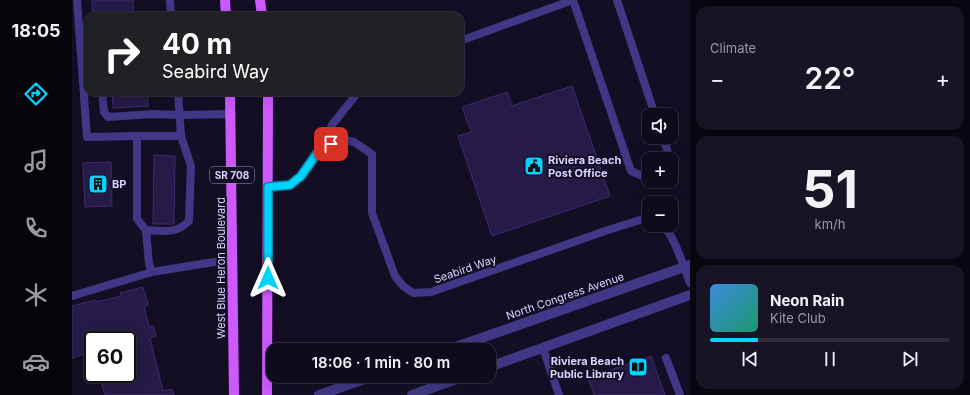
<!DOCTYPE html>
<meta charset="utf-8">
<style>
body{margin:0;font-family:Inter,sans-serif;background:#181325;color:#f1f3f6;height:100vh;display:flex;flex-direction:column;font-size:15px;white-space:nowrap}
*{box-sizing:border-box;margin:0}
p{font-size:13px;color:#9b9aa3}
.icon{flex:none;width:22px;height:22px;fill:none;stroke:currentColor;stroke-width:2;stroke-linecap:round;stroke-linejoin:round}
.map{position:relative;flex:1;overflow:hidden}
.sheet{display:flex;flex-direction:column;gap:6px;padding:6px;background:#08060f;width:280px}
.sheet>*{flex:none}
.guide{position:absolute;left:12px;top:12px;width:380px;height:84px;border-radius:12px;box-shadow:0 4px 16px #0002,0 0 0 1px #2f2b3b;background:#202124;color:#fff;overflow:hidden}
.buttons{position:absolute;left:570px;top:108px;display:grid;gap:8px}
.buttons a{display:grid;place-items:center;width:36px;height:36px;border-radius:8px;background:#0f0a1c;box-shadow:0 4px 16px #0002,0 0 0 1px #2f2b3b;font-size:20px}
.speed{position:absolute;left:12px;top:331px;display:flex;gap:8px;font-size:20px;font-weight:700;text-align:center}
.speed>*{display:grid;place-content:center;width:52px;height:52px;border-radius:50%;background:#0f0a1c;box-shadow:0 4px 16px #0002,0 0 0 1px #2f2b3b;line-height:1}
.speed .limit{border:2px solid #111;border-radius:6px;background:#fff;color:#111}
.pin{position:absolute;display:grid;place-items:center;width:34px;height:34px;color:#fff;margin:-17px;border-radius:8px;box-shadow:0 2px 6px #0006}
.me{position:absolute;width:44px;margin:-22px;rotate:0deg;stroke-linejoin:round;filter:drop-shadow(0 0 3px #0008)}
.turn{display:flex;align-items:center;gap:14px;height:84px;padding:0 12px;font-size:18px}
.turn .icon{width:52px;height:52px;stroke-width:2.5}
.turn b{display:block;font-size:28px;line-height:34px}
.big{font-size:30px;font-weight:600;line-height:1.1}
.sheet .widget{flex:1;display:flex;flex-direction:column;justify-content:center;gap:6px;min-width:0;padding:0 14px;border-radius:12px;background:#181325}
.sheet .dial{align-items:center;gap:0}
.dial b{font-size:52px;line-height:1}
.song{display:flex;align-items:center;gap:12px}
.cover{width:48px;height:48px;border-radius:6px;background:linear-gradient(135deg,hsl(210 70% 55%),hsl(160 70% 35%))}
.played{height:4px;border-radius:2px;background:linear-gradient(90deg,#00d3fe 20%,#2f2b3b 20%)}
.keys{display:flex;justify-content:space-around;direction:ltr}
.heat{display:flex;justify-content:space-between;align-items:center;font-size:22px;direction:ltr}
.trip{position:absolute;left:194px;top:343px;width:230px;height:40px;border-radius:12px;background:#0f0a1c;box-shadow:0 4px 16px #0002,0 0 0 1px #2f2b3b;font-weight:600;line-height:40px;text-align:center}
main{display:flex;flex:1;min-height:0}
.tabs{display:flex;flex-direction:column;width:72px;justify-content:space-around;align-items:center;background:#06040b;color:#9b9aa3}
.tabs .icon{width:28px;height:28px}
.tabs .selected{color:#00d3fe}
.tabs b{font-size:18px;color:#f1f3f6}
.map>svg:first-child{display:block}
.building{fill:#261a47;stroke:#3e2b73}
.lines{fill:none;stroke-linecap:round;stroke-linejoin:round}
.service{stroke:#403886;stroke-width:8}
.tertiary{stroke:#403886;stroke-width:10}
.primary{stroke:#cd5aff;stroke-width:10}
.route-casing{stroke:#0089a5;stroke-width:10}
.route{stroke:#00d3fe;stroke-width:7}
.labels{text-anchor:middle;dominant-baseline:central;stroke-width:4;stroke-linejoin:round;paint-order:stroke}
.shield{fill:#140e25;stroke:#9f98be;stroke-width:1}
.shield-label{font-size:10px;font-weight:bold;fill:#dbd3ff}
.poi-label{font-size:11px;font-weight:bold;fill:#dbd3ff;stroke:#140e25;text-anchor:start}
.street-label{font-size:11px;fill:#dbd3ff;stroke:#140e25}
</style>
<main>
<nav class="tabs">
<b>18:05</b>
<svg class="icon selected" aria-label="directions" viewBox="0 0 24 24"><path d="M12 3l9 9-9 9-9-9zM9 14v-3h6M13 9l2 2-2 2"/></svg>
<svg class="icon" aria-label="music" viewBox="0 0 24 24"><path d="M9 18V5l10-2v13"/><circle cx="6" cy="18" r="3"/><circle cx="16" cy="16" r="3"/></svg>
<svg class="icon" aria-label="phone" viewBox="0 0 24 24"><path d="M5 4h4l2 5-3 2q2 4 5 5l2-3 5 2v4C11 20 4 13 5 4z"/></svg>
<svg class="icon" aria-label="climate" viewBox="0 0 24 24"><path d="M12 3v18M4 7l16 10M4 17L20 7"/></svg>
<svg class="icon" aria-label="car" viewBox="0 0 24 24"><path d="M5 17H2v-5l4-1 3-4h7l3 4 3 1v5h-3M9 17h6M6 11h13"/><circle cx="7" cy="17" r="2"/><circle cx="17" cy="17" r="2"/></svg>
</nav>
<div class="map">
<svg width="618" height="395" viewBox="0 0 618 395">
<rect width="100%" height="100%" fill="#140e25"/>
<g class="building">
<path d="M 20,0 L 61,0 L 62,16 L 21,16 Z"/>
<path d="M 500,86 L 538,196 L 420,236 L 386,136 L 399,132 L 390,107 L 435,92 L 440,106 Z"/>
<path d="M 40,92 L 75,92 L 76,106 L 41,108 Z"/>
<path d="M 82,155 L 103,156 L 102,224 L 81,224 Z"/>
<path d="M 39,162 L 40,206 L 13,207 L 11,163 Z"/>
<path d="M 71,287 L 76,305 L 72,306 L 77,327 L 81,326 L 84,336 L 78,338 L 91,391 L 100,389 L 102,395 L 33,395 L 27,374 L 55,374 L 55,340 L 21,340 L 21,351 L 0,358 L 0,306 L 24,300 L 25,302 L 49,296 L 48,293 Z"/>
<path d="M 579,356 L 593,395 L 522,395 L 516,378 Z"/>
</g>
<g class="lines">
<g class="service">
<path d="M 5,0 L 15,137 L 65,136"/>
<path d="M 98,0 L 99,16"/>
<path d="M 501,0 L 559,171 L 568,175 L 577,173"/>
<path d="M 545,0 L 583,115"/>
<path d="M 388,41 L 501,0"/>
<path d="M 30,92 L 32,112 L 36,117 L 81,114 L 108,115 L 159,114"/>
<path d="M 591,137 L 597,156 L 596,159"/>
<path d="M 249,149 L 260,125 L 286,92"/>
<path d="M 197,187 L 218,185 L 229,176 L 249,149 L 270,139 L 282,142 L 300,154 L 300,213 L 323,276 L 331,286 L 341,293 L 359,292 L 536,230 L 568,220 L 577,220"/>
<path d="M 590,225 C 602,234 612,268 618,283"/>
<path d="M 74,230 C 92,231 104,234 117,221 L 119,166 L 109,136 L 106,92"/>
<path d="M 80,272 L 77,264 L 74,230 L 65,219 L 65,136 L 109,136"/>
<path d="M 0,296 L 80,272 L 161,259"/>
<path d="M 471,348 L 487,395"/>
<path d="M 594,358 L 608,395"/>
</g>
<g class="tertiary">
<path d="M 375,350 L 618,265"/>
<path d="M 417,367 L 618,295"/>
<path d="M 247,395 L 301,376"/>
<path d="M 340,395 L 393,376"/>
</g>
<g class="primary">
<path d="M 153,0 L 154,16"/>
<path d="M 188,0 L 190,16"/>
<path d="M 158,92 L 162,395"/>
<path d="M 195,395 L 196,92"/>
</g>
</g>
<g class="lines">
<g class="route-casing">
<path id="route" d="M 196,278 L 196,187 L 218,185 L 229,176 L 248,149 L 259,144"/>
</g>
<use href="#route" class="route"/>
</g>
<defs>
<g id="civic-square" transform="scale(1)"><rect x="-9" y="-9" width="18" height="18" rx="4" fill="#00d3fe" stroke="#140e25"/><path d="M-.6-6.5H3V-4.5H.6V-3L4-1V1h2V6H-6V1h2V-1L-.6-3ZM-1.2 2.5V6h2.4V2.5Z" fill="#111"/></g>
<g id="building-square" transform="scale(1)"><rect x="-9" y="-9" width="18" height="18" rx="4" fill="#00d3fe" stroke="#140e25"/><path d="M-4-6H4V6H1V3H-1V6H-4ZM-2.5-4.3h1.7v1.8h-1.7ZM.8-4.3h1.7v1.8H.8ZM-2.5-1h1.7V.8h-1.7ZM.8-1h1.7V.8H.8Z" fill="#111"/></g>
<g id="library-square" transform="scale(1)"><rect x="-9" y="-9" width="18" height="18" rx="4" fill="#00d3fe" stroke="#140e25"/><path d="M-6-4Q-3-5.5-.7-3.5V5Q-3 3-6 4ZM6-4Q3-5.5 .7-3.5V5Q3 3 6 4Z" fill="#111"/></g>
</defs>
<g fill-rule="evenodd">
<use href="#civic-square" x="462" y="166"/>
<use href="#building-square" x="26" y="184"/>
<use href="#library-square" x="566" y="367"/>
</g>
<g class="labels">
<rect class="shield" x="138" y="167" width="44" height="16" rx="3"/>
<g class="shield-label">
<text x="160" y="175">SR 708</text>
</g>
<g class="poi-label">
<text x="476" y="160">Riviera Beach<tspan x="476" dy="13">Post Office</tspan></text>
<text x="40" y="184">BP</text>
<text x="552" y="361" text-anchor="end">Riviera Beach<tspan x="552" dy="13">Public Library</tspan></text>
</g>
<g class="street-label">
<text transform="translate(149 268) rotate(-90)">West Blue Heron Boulevard</text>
<text transform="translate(393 269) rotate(-19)">Seabird Way</text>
<text transform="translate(493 296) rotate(-19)">North Congress Avenue</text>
</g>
</g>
</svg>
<div class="buttons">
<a><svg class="icon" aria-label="sound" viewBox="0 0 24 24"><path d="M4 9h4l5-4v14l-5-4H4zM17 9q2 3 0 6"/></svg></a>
<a>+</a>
<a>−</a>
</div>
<div class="speed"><div class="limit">60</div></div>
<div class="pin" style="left:259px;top:144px;background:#d93025"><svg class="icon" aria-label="arrive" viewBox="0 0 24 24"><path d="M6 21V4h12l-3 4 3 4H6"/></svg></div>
<svg class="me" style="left:196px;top:278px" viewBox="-20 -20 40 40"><path d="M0-17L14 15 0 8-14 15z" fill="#00d3fe" stroke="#fff" stroke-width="4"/></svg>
<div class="trip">18:06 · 1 min · 80 m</div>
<div class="guide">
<div class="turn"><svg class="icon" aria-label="right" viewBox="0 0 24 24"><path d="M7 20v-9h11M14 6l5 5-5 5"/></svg><div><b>40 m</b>Seabird Way</div></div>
</div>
</div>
<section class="sheet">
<div class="widget"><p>Climate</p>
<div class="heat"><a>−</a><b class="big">22°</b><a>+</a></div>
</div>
<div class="widget dial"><b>51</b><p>km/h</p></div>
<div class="widget">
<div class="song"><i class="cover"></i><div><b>Neon Rain</b><p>Kite Club</p></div></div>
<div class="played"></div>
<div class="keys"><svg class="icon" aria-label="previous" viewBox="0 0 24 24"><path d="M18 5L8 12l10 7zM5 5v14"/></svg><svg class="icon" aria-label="pause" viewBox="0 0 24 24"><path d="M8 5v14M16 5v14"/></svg><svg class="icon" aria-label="next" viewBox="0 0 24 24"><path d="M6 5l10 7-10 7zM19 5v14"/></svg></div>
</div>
</section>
</main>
